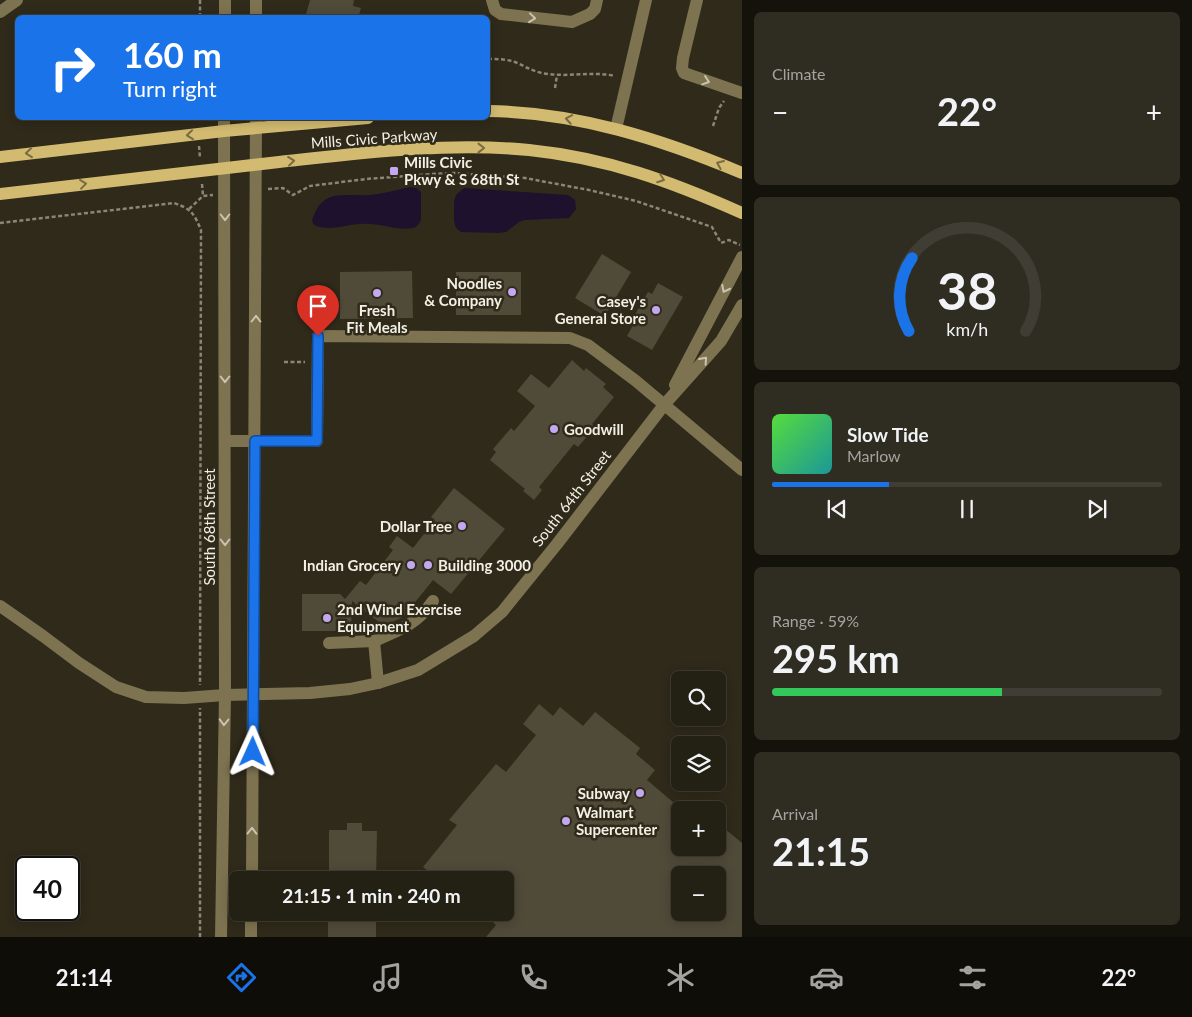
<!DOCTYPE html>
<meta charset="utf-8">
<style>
body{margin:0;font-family:Lato,sans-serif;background:#2f2d22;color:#f1f3f6;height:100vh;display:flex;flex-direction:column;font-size:19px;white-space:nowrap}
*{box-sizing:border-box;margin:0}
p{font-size:16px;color:#a3a3a0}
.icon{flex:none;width:28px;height:28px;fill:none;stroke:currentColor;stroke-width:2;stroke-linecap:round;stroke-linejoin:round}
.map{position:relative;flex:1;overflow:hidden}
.details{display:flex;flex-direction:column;gap:12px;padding:12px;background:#13120b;width:450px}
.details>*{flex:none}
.guide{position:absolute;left:15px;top:15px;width:475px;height:105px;border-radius:8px;box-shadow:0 2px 12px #0003,0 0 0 1px #403e34;background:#1a73e8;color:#fff;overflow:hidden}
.buttons{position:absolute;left:671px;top:671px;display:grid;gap:10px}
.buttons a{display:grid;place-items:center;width:55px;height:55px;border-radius:8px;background:#232014;box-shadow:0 2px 12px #0003,0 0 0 1px #403e34;font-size:25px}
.speed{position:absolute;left:15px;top:856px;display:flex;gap:10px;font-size:25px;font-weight:700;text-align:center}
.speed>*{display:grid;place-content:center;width:65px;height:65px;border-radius:50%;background:#232014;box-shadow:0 2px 12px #0003,0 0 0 1px #403e34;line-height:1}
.speed .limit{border:2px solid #111;border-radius:8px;background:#fff;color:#111}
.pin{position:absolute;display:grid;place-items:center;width:42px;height:42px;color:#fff;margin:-51px -21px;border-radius:50% 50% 50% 0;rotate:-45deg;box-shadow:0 0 5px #0007}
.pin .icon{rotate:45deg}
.me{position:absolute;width:55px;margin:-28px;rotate:1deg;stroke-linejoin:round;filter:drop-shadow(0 0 4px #0008)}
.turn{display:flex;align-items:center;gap:18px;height:105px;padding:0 25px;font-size:22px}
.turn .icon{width:65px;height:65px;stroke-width:2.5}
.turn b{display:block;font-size:35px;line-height:42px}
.big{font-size:38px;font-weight:700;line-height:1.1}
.details .card{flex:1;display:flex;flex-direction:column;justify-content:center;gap:8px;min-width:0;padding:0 18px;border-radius:8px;background:#2f2d22}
.details .dial{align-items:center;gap:0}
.dial svg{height:130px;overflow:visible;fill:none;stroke:#403e34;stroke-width:7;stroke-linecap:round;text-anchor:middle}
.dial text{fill:#f1f3f6;stroke:none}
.song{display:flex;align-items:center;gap:15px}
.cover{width:60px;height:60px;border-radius:8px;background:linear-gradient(135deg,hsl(110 70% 55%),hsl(180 70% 35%))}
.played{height:5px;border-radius:2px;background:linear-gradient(90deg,#1a73e8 30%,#403e34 30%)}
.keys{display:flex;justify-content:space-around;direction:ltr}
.heat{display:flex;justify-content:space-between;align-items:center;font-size:28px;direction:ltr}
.charge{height:8px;border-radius:4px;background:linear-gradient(90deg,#34c759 59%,#403e34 0)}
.trip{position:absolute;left:229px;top:871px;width:285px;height:50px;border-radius:8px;background:#232014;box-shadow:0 2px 12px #0003,0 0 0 1px #403e34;font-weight:700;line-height:50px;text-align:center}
.tabs{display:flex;height:80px;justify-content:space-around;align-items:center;background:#0e0d08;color:#a3a3a0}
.tabs .icon{width:35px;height:35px}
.tabs .active{color:#1a73e8}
.tabs b{font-size:22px;color:#f1f3f6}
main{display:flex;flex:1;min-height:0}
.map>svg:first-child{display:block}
.water{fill:#1e112d}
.building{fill:#504a39;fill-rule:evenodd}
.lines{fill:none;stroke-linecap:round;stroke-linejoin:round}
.path{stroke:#8a8678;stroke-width:2.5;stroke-dasharray:4 2.5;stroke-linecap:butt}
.minor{stroke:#7e7350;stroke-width:12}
.major{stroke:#d2ba70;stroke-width:12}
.oneway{stroke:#c9c4b0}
.oneway2{stroke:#786b41}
.route-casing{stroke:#114b97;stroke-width:12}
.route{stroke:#1a73e8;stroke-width:9}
.poi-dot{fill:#c4a7f1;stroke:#2f2a1a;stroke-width:2}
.labels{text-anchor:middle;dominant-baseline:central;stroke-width:5;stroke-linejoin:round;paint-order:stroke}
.street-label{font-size:15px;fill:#f2efe4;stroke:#2f2a1a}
.poi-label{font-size:15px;font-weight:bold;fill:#f2efe4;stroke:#2f2a1a;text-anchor:start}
</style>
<main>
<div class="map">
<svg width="742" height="937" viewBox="0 0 742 937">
<rect width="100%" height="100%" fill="#2f2a1a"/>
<g class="water">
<path d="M 409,187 L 416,188 L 421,192 L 421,220 C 419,224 417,227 413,228 C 401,231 381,224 369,224 C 350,222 333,233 314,225 L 312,221 C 322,187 344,197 370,195 C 383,194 396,190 409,187 Z"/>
<path d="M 464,188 L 568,195 L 575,200 L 576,209 L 569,218 L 525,220 L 519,222 L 506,232 L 498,233 L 461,232 L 456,228 L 454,221 L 454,201 L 456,195 Z"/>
</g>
<g class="building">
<path d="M 310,0 L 354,0 L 353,6 L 361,8 L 358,18 L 305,18 Z"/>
<path d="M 602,254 L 631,272 L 605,316 L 575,298 Z"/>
<path d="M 412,271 L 413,318 L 340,319 L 340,272 Z"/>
<rect x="456" y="272" width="65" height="43"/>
<path d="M 658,283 L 683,297 L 652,350 L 627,336 L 633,325 L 630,323 L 648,292 L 652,294 Z"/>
<path d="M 572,360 L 584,371 L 586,368 L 606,384 L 603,387 L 614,397 L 592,424 L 595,427 L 578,447 L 574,444 L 539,487 L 542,490 L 534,500 L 523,491 L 525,489 L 490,460 L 496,452 L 493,449 L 511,428 L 514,431 L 535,406 L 517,391 L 531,374 L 549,388 Z"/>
<path d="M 454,488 L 505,529 L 451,594 L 433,580 L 403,617 L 384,626 L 352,601 L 351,631 L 302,631 L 302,594 L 340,594 L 345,599 L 360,581 L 366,585 L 393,550 L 389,547 L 397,536 L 413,548 L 435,520 L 431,517 Z"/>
<path d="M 539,704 L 553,716 L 560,707 L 583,726 L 595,712 L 640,748 L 636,754 L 655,770 L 647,780 L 680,808 L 680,848 L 718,848 L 718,823 L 742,843 L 742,937 L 486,937 L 496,925 L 482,912 L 505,912 L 505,880 L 439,880 L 423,867 L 457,825 L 449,820 L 496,764 L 506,772 L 536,735 L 523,724 ZM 680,875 L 718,875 L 718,912 L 680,912 Z"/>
<path d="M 347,823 L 362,823 L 362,831 L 377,831 L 376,880 L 329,880 L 329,830 L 347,830 Z"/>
<rect x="328" y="912" width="48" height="25"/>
</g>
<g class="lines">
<g class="path">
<path d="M 200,0 L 200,18"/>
<path d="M 488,59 C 497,59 506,59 515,62 C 526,67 536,73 548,74 C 571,77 593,71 615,76"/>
<path d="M 555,88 L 557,75"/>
<path d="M 713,126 L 719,108 L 724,101"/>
<path d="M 199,146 L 200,158"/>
<path d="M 202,184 L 203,196"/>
<path d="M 268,189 L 283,188 L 293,195 L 310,186 L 366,179 L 432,174 L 454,173 L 525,178 L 589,190 L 636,201 L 712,227 L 721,243 L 729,240 L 740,245"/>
<path d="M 189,209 L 203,196 L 213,195"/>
<path d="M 0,223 L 174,203 C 191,209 194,213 201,230 L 200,685"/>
<path d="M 284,362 L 305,362"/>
<path d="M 200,937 L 200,708"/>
</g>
<g class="minor">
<path d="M 256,0 L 256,18"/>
<path d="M 492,0 L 495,10 L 501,14 L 572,22 L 590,14 L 595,9 L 597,0"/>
<path d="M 697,0 L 683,58 L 682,68 L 684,73 L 742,93"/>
<path d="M 0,12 L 17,0"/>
<path d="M 225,18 L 225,0"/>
<path d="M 616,129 L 646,0"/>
<path d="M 675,385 L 742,257"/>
<path d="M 225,441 L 317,441 L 318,336 L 570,338 L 588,345 L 636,381 L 742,470"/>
<path d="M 0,606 L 43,636 L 79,663 L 116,687 L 146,697 L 184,698 L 225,695 L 310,693 L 350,689 L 378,683 L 418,670 L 474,636 L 502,612 L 557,544 L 664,405 L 721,341 L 742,305"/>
<path d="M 329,643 L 374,641"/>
<path d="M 378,683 L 374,641 C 400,630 416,625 433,601"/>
<path d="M 252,880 L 256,118"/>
<path d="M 221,937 L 225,695 L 224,118"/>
<path d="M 251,937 L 251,912"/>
</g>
<g class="major">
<path d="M 488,111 C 576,112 661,139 742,173"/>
<path d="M 0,157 L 224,131 L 368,118"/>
<path d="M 0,194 C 93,183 186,173 279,162 C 361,153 446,142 529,150 C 607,158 670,181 742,213"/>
</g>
</g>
<defs><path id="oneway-chevron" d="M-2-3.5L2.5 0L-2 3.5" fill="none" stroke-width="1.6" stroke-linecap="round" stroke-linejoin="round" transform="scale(1.25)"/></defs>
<g class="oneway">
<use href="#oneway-chevron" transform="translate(532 18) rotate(6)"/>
<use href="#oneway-chevron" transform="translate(706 81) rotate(19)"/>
<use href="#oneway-chevron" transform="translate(225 217) rotate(90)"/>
<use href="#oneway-chevron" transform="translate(725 289) rotate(117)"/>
<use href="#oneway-chevron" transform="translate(256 319) rotate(-90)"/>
<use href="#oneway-chevron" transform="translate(704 360) rotate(-48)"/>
<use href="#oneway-chevron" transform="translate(225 379) rotate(90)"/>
<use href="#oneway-chevron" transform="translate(225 542) rotate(90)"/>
<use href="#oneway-chevron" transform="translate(224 722) rotate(91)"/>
<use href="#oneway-chevron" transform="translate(252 831) rotate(-89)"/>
</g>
<g class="oneway2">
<use href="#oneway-chevron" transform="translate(569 119) rotate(-170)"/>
<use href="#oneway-chevron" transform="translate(190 135) rotate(174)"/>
<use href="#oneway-chevron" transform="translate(481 148)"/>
<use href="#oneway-chevron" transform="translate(29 153) rotate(174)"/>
<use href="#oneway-chevron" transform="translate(291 161) rotate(-6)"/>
<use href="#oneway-chevron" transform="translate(720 164) rotate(-157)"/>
<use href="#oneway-chevron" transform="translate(661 179) rotate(20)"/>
<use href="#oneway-chevron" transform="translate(83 184) rotate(-7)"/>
</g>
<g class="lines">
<g class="route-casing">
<path id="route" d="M 253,752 L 255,441 L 317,441 L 318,336"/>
</g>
<use href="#route" class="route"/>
</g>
<g class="poi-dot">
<rect x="389" y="166" width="10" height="10" rx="2.5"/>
<circle cx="512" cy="292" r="5"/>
<circle cx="377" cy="293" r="5"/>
<circle cx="656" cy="310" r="5"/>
<circle cx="554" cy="429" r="5"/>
<circle cx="462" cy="526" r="5"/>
<circle cx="411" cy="565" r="5"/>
<circle cx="428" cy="565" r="5"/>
<circle cx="327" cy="618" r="5"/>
<circle cx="640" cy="793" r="5"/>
<circle cx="566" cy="821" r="5"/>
</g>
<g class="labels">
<g class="street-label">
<text transform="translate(374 138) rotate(-4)">Mills Civic Parkway</text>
<text transform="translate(571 498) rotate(-52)">South 64th Street</text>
<text transform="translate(209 527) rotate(-90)">South 68th Street</text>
</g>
<g class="poi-label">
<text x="404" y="162">Mills Civic<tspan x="404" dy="17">Pkwy &amp; S 68th St</tspan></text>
<text x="502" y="283" text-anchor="end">Noodles<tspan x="502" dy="17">&amp; Company</tspan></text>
<text x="646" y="301" text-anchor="end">Casey's<tspan x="646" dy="17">General Store</tspan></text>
<text x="377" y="310" text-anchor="middle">Fresh<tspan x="377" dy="17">Fit Meals</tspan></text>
<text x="564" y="429">Goodwill</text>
<text x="452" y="526" text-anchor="end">Dollar Tree</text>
<text x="401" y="565" text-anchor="end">Indian Grocery</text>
<text x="438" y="565">Building 3000</text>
<text x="337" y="609">2nd Wind Exercise<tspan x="337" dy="17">Equipment</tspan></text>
<text x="630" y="793" text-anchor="end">Subway</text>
<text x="576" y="812">Walmart<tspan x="576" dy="17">Supercenter</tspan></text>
</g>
</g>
</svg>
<div class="buttons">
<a><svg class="icon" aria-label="search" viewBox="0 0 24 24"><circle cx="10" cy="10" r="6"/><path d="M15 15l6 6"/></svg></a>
<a><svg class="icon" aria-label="layers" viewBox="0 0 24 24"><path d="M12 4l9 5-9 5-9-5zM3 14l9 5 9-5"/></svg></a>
<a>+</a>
<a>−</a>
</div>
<div class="speed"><div class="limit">40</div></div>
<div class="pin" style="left:318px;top:336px;background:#d93025"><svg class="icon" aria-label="arrive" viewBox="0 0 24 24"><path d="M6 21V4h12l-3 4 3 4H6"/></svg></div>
<svg class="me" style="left:253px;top:752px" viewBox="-20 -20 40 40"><path d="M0-17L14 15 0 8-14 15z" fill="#1a73e8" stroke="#fff" stroke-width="4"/></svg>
<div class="trip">21:15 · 1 min · 240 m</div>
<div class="guide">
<div class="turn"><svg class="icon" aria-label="right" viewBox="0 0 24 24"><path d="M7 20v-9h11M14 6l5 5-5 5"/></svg><div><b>160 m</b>Turn right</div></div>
</div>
</div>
<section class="details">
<div class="card"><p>Climate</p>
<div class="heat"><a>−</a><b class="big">22°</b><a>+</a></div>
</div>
<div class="card dial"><svg viewBox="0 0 100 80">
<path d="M14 69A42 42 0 1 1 86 69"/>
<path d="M14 69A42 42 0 0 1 16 24" stroke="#1a73e8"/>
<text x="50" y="56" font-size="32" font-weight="700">38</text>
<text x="50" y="72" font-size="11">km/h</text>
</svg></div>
<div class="card">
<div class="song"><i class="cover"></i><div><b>Slow Tide</b><p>Marlow</p></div></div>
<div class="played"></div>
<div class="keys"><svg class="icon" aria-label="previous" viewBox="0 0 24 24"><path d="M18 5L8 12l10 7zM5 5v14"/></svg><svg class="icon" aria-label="pause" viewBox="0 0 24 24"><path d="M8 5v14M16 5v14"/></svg><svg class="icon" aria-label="next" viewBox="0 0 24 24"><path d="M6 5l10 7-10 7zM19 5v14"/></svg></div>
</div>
<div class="card"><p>Range · 59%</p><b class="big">295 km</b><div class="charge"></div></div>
<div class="card"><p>Arrival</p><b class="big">21:15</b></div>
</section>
</main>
<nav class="tabs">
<b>21:14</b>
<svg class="icon active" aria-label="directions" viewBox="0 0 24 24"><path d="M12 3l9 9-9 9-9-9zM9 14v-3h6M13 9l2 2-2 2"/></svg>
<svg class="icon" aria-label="music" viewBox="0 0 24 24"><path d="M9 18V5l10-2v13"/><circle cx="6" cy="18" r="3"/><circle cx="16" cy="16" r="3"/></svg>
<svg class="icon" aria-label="phone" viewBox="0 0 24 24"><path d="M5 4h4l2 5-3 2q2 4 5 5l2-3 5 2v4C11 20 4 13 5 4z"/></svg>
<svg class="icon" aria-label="climate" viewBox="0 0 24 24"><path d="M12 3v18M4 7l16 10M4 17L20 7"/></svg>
<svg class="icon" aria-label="car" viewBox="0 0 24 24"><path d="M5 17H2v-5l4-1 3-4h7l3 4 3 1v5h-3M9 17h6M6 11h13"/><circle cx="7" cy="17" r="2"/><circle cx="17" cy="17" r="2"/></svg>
<svg class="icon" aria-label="filters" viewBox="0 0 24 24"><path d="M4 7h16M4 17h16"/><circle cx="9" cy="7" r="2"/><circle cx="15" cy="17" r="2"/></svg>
<b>22°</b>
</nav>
